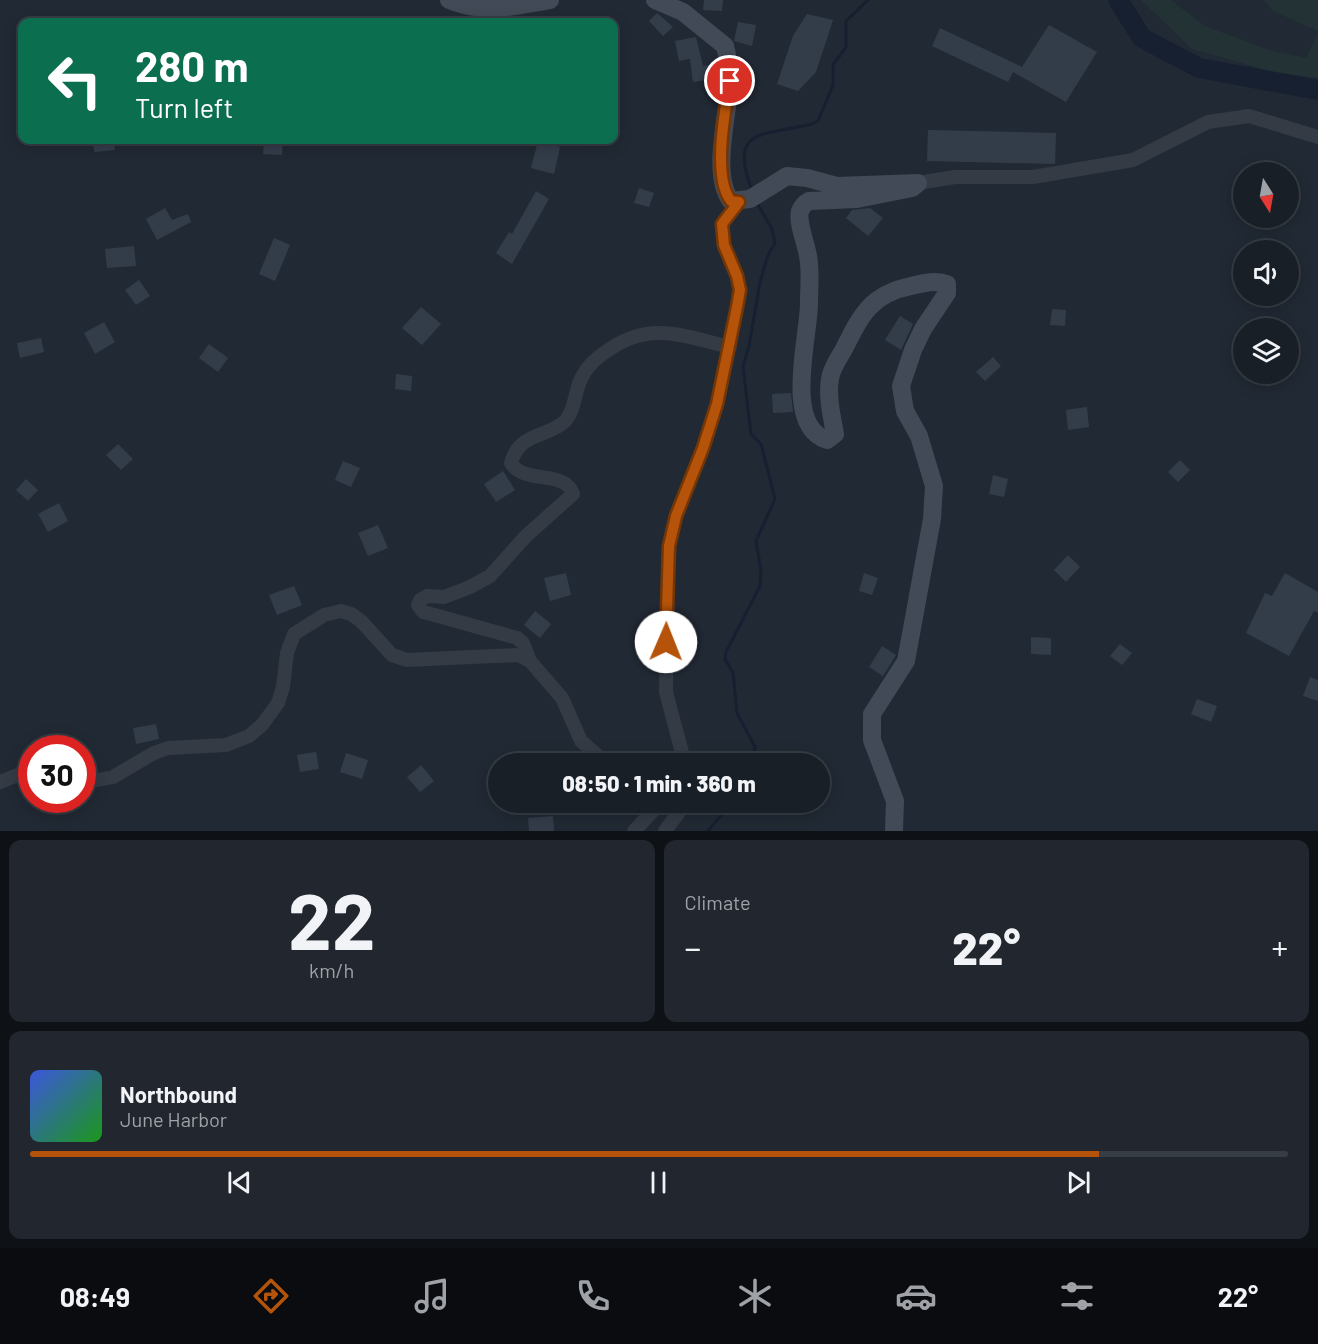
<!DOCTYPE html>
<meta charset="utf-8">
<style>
body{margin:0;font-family:Barlow,sans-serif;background:#22272f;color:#f1f3f6;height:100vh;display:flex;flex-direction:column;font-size:22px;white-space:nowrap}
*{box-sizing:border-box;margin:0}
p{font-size:20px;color:#9fa2a7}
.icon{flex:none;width:33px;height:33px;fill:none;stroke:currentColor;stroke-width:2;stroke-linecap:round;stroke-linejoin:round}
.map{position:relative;height:831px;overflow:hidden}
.details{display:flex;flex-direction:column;gap:9px;padding:9px;background:#0e1115;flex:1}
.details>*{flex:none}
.banner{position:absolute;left:18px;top:18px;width:600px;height:126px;border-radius:12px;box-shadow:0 3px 15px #0003,0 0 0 2px #373d44;background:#0b6e4f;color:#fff;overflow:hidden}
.needle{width:39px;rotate:169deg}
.buttons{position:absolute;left:1233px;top:162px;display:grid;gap:12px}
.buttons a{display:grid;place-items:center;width:66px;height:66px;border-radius:50%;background:#191f27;box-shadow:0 3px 15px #0003,0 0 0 2px #373d44;font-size:30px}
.speed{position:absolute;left:18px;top:735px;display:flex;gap:12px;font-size:30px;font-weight:700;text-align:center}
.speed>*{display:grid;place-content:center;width:78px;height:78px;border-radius:50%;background:#191f27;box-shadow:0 3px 15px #0003,0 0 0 2px #373d44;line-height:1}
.speed .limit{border:9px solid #d22;background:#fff;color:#111}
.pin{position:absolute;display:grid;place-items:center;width:51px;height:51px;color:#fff;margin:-26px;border:3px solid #fff;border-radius:50%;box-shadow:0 2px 6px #0007}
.me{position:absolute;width:66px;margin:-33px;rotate:1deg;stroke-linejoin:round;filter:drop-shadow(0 0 4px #0008)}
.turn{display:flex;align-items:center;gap:21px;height:126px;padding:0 18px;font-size:27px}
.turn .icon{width:78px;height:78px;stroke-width:2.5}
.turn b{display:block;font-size:42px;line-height:51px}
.big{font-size:45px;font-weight:800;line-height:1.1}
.details .widget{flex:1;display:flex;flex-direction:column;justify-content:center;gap:9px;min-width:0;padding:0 21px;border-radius:12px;background:#22272f}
.details .dial{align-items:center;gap:0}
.dial b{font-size:78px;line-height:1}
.song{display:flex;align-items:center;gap:18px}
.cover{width:72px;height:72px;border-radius:9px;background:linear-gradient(135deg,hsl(230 70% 55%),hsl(120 70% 35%))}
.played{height:6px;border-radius:3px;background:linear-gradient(90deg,#b45309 85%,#373d44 85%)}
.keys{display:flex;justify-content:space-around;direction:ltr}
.heat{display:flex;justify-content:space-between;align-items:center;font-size:33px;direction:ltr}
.details .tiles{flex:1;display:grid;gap:9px;grid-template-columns:1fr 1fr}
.widget:last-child{grid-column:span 2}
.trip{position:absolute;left:488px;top:753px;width:342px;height:60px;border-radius:30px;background:#191f27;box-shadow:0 3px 15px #0003,0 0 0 2px #373d44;font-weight:800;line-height:60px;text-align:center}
.tab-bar{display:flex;height:96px;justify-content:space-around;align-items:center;background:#0a0c10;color:#9fa2a7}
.tab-bar .icon{width:42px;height:42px}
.tab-bar .current{color:#b45309}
.tab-bar b{font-size:27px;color:#f1f3f6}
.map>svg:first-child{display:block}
.green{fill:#233335}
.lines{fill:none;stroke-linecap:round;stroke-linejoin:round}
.stream{stroke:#162030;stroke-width:3}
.river{stroke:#162030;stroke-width:20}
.building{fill:#333d4a}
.street{stroke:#343b45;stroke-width:14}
.secondary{stroke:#424a57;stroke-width:18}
.route-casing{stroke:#753606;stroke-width:15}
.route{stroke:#b45309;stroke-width:10}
</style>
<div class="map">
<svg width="1318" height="831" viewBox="0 0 1318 831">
<rect width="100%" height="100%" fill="#212934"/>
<g class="green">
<path d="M 1141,0 L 1171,0 L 1205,26 L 1269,50 L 1306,58 L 1318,32 L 1318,78 L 1274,72 L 1192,49 Z"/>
<path d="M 1264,0 L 1318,0 L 1318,31 L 1273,11 Z"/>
</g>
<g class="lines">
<g class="stream">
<path d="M 752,191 C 728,127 762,136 812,124 L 818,121 L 833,85 L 833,65 L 846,47 L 846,21 L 868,0"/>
<path d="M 752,764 L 755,747 L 737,713 L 733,673 L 725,659 L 726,652 L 760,586 L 761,571 L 756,541 L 775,499 L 761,444 L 751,434 L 743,366 L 749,346 L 760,282 L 768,255 L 775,243 L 772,229 L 757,203"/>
<path d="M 708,831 L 732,802"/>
</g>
<path class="river" d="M 1118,0 L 1142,38 L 1199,68 L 1318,90"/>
</g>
<g class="building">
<path d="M 704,0 L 723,0 L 722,11 L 703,10 Z"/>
<path d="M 657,13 L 673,27 L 663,36 L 649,21 Z"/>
<path d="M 807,14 L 833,20 L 816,72 L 798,91 L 777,84 L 793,36 Z"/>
<path d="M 738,22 L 756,25 L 752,46 L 734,41 Z"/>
<path d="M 1049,25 L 1097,52 L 1066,102 L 1013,72 L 1008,82 L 932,46 L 940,28 L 1022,67 Z"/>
<path d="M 696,37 L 703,66 L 711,65 L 713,79 L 693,82 L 690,59 L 679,61 L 675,41 Z"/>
<path d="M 928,130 L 1056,133 L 1055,164 L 927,161 Z"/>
<path d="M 93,140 L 114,140 L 115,150 L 94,152 Z"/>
<path d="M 264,140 L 283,140 L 282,155 L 263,154 Z"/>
<path d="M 538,141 L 560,147 L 554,174 L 531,168 Z"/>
<path d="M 639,188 L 654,193 L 649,207 L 634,203 Z"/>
<path d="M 536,191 L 549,199 L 512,264 L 496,253 L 509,232 L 512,234 Z"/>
<path d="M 165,208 L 172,220 L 188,214 L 191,222 L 157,240 L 146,219 Z"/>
<path d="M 870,208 L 883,218 L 868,236 L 846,218 L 852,210 Z"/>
<path d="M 274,238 L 290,245 L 275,281 L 259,274 Z"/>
<path d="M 134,246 L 136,266 L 107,268 L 105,249 Z"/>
<path d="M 139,280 L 150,296 L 136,305 L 125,290 Z"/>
<path d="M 421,307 L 441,324 L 422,345 L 402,328 Z"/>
<path d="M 1052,309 L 1066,310 L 1065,326 L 1050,325 Z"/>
<path d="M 900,316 L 913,324 L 901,350 L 885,340 Z"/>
<path d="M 104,322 L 115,342 L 95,354 L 84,333 Z"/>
<path d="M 41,338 L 44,352 L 20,358 L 17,343 Z"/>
<path d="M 209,344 L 228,358 L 218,372 L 199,358 Z"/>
<path d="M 993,357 L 1001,366 L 985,381 L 976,372 Z"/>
<path d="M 396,374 L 412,376 L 411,391 L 395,389 Z"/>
<path d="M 791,393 L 793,412 L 773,413 L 772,394 Z"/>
<path d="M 1087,407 L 1089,427 L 1068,430 L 1066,410 Z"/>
<path d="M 118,444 L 133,459 L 121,470 L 106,455 Z"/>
<path d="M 1180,460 L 1190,470 L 1178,482 L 1168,472 Z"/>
<path d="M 343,461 L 360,468 L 351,487 L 335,480 Z"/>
<path d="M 503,471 L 515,490 L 496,502 L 484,484 Z"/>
<path d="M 993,475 L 1008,479 L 1004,497 L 989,494 Z"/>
<path d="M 26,479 L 38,490 L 28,501 L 16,490 Z"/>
<path d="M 59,503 L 68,521 L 48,532 L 38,514 Z"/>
<path d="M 378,525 L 388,548 L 368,556 L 358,533 Z"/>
<path d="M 1068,555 L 1080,567 L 1066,582 L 1054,570 Z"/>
<path d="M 566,573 L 571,595 L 550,601 L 544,578 Z"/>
<path d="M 864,573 L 878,578 L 872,595 L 859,591 Z"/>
<path d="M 1285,573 L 1318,592 L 1318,613 L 1314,611 L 1289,656 L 1246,633 L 1265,593 L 1272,596 Z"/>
<path d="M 294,586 L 302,605 L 277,615 L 269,595 Z"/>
<path d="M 535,611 L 551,624 L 540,638 L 524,625 Z"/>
<path d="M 1031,637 L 1051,638 L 1051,655 L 1031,654 Z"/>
<path d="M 1120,644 L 1132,653 L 1122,665 L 1110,656 Z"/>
<path d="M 882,646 L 896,655 L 883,676 L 869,667 Z"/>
<path d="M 1310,677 L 1318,680 L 1318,701 L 1303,696 Z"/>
<path d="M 1197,699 L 1217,706 L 1211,722 L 1191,714 Z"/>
<path d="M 156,724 L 159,739 L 136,744 L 133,728 Z"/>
<path d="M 316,752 L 319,769 L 300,772 L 297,755 Z"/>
<path d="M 346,753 L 368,760 L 362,779 L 340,772 Z"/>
<path d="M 421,765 L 434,781 L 420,792 L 407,777 Z"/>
<path d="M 553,816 L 554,831 L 529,831 L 528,818 Z"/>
</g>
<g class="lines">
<g class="street">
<path d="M 918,183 L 955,177 L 1033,177 L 1133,160 L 1208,122 L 1249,116 L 1318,137"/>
<path d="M 612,764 L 598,756 L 581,741 L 562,698 L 530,661 L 523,643 L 517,638 L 431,614 L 423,612 L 418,605 L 420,600 L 427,596 L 444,597 L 470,587 L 490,576 L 526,536 L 573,494 C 565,469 524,485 511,463 C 519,433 544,438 563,423 C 574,414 575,393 580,381 C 586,367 595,359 607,351 C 650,320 683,336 730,347"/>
<path d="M 685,764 L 666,692 L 668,569 L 669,546 L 676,516 L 703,448 L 717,404 L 737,307 L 739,290 L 737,276 L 724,245 L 722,224 L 739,202"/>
<path d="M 0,782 L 32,769"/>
<path d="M 82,783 L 113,777 L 154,753 L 168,748 L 226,745 L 249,736 L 262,725 L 278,703 L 283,687 L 287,653 L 294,634 L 324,615 L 341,611 L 351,614 L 361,621 L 392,655 L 407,660 L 518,655 L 530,661"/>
<path d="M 634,831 L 653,811 L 653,802"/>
<path d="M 665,831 L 679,812 L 682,802"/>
</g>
<g class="secondary">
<path d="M 449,0 C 485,15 513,6 550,0"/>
<path d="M 655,0 L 683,12 L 725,46 C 728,58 731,71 730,83 C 728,113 711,176 731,201 L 750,199 L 787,176 L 807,178 L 837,186 L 918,183 L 912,188 L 857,199 L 809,201 C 805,203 802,206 800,211 C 797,223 806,243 808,256 C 811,271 809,288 809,303 C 809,337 783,426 827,440 L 835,434 C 832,417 827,397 830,379 C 831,369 839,358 844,349 C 861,315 871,294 911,286 C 924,283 934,280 947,284 L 947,293 L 923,329 L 913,350 L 901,386 L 905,411 L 919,436 L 934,486 L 932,519 L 906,661 L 872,714 L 872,740 L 895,801 L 894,831"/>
</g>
</g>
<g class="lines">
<g class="route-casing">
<path id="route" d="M 666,642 L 669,546 L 676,516 L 703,448 L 717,404 L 737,307 L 740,290 L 737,276 L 724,245 L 722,224 L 739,202 L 731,201 C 712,178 725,110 730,81"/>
</g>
<use href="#route" class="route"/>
</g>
</svg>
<div class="buttons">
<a><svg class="needle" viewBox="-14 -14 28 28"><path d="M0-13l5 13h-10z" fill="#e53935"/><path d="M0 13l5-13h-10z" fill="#9fa2a7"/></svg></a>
<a><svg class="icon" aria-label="sound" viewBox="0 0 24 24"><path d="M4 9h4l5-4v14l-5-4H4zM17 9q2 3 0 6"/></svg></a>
<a><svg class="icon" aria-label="layers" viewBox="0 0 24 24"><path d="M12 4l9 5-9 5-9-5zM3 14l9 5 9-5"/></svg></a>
</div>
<div class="speed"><div class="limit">30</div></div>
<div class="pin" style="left:730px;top:81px;background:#d93025"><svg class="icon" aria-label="arrive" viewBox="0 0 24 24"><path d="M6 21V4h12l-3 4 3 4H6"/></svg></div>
<svg class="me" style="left:666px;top:642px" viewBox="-20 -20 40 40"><circle r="19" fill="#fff"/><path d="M0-13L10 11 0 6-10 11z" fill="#b45309"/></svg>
<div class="trip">08:50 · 1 min · 360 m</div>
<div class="banner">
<div class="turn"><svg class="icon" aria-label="left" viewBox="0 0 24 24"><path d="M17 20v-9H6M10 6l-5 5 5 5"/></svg><div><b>280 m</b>Turn left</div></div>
</div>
</div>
<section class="details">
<div class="tiles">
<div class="widget dial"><b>22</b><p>km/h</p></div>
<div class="widget"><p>Climate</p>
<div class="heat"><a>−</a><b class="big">22°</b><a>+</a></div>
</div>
<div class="widget">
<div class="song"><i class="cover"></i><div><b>Northbound</b><p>June Harbor</p></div></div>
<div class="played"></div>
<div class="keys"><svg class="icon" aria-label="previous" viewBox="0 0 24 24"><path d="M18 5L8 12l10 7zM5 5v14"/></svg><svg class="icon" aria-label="pause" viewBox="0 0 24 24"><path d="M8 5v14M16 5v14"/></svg><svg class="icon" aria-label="next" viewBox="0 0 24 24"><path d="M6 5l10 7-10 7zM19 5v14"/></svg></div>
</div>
</div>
</section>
<nav class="tab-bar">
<b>08:49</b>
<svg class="icon current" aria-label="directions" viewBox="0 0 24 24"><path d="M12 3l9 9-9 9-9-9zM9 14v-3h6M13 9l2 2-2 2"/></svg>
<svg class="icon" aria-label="music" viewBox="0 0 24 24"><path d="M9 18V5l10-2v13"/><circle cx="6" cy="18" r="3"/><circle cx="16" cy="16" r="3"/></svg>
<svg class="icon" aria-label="phone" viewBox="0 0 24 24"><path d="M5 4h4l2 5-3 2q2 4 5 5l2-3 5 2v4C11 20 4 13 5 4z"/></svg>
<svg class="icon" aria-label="climate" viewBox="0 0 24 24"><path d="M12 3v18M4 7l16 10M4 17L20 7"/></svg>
<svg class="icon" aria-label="car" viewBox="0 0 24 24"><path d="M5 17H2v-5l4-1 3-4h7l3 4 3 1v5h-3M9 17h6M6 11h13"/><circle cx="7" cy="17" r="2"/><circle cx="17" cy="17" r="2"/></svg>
<svg class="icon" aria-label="filters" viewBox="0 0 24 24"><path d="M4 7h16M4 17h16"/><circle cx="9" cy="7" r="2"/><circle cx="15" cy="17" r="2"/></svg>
<b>22°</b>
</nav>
